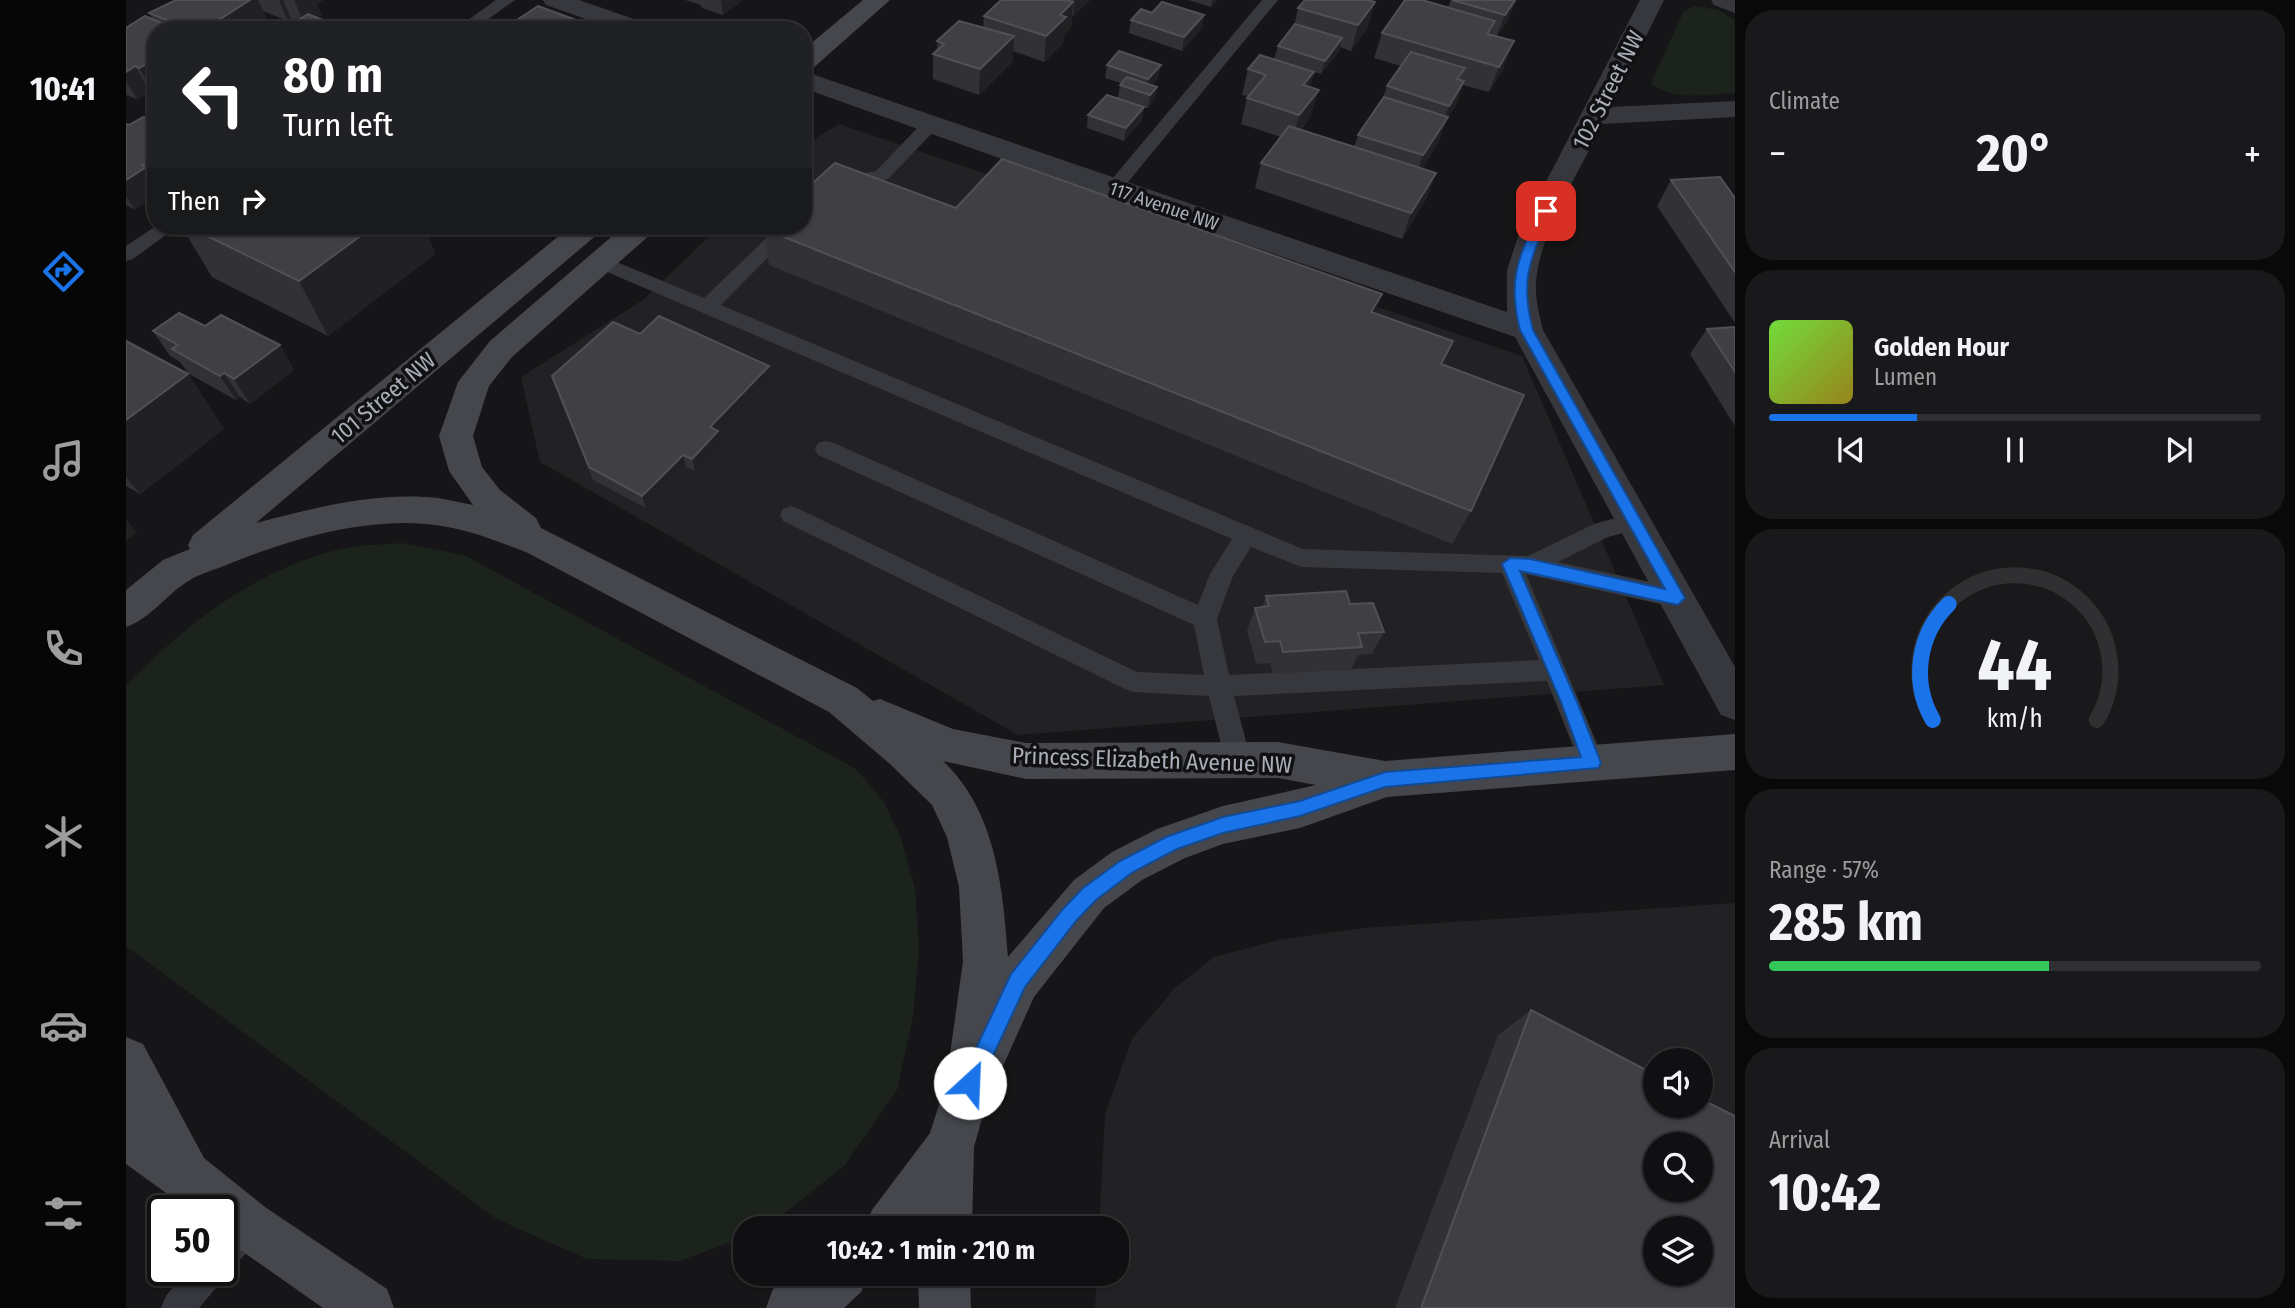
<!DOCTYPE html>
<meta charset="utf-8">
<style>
body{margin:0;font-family:"Fira Sans Condensed",sans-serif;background:#19191b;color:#f1f3f6;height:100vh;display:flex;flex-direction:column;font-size:26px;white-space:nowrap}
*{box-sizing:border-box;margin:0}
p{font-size:23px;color:#9c9d9f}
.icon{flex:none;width:38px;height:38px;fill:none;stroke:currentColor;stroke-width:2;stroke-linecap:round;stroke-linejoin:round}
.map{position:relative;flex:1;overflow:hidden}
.sheet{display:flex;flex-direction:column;gap:10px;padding:10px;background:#09090a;width:560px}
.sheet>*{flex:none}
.guide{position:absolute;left:21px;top:21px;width:665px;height:214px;border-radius:28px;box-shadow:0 2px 5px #0004,0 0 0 2px #303032;background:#202124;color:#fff;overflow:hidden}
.tools{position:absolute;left:1517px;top:1048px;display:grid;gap:14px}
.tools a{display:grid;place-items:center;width:70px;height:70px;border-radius:50%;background:#101012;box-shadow:0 2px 5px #0004,0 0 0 2px #303032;font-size:35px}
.speed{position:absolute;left:21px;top:1195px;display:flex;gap:14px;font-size:35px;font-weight:700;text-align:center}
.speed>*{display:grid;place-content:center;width:91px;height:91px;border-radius:50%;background:#101012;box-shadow:0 2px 5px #0004,0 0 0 2px #303032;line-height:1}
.speed .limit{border:4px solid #111;border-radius:10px;background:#fff;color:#111}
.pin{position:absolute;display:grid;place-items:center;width:60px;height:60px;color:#fff;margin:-30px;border-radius:14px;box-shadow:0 4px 10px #0006}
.me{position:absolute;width:77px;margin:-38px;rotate:25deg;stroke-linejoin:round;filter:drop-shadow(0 0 5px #0008)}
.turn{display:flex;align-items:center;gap:24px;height:147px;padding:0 21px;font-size:32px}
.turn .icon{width:91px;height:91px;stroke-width:2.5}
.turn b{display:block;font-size:49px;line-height:60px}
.then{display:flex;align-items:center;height:66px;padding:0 21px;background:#0003;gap:14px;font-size:26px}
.big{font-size:52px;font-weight:700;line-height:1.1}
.sheet .tile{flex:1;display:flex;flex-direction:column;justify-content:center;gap:10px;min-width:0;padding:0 24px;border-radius:28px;background:#19191b}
.sheet .dial{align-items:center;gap:0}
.dial svg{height:182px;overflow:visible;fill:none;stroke:#303032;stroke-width:7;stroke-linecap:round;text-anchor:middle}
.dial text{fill:#f1f3f6;stroke:none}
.song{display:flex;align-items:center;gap:21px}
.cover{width:84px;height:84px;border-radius:10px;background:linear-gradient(135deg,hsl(100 70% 55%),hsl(50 70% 35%))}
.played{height:7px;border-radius:4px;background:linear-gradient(90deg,#1a73e8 30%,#303032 30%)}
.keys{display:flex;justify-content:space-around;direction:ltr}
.heat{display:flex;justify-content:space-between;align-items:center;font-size:38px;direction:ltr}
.charge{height:10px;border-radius:5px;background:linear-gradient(90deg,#34c759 57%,#303032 0)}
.trip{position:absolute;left:607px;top:1216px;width:396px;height:70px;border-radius:28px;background:#101012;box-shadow:0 2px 5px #0004,0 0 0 2px #303032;font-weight:700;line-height:70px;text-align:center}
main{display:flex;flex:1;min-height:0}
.tabs{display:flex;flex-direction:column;width:126px;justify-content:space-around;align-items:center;background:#060607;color:#9c9d9f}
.tabs .icon{width:49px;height:49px}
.tabs .active{color:#1a73e8}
.tabs b{font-size:32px;color:#f1f3f6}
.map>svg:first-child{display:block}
.built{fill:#222225;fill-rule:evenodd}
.green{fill:#1c231d}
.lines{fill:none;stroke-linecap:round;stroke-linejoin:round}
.lane{fill:#37383d;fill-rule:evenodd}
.street{fill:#37383d;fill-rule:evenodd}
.secondary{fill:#45474d;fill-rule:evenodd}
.wall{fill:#323236}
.shaded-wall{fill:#212124}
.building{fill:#3f3f44;stroke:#4f5156;stroke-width:2;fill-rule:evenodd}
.route{fill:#1a73e8;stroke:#114b97;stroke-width:2}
.labels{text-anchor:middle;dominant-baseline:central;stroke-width:7;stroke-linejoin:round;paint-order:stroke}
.far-street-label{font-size:19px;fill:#a8adb8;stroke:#111113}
.street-label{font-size:23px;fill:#a8adb8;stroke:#111113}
</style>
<main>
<nav class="tabs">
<b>10:41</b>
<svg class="icon active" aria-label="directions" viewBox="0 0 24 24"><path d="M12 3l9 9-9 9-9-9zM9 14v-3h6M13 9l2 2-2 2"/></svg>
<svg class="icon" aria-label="music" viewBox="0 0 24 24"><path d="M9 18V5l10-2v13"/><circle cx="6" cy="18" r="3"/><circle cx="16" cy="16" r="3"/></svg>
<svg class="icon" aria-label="phone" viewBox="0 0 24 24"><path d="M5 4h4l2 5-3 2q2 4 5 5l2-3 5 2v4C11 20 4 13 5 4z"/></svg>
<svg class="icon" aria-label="climate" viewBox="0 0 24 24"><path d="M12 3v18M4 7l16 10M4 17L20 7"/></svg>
<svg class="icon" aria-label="car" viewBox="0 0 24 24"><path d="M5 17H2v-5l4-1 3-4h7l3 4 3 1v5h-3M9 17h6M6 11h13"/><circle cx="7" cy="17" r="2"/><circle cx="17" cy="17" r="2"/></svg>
<svg class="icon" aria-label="filters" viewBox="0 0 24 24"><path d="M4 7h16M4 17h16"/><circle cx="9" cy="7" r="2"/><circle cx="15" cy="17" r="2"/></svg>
</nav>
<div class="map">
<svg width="1609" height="1308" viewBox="0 0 1609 1308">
<rect width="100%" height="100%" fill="#161618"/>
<g class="built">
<path d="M 713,124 L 1396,356 L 1538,685 L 892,735 L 414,462 L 395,377 L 517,300 L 594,226 L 677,226 L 677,146 Z"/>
<path d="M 1609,903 L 1609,1308 L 969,1308 L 971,1274 L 990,1274 L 990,1228 L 973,1228 L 979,1114 L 1006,1039 L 1048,989 L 1088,957 L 1157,939 L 1238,928 ZM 1530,1060 L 1575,1060 L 1575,1106 L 1530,1106 ZM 1530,1144 L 1575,1144 L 1575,1190 L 1530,1190 ZM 1530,1228 L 1575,1228 L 1575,1274 L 1530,1274 Z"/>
</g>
<g class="green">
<path d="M 1569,6 L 1592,10 L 1609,20 L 1609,93 C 1582,94 1547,102 1525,83 L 1558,11 Z"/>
<path d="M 275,543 L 338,555 L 730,769 L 758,802 L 775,838 L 789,889 L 793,949 L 787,1016 L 771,1090 L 718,1166 L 640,1228 L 620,1228 L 619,1237 L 553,1261 L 461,1259 L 371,1219 L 0,946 L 0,685 C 61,624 131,568 216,549 C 235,544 256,545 275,543 Z"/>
</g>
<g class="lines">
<g class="lane">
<path d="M 370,0 L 389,0 L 347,30 L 328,30 Z"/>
<path d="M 1136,0 L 1152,0 L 993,193 L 981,193 L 978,189 L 981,185 Z"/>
<path d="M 30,110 L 30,123 L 16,124 L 13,120 Z"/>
<path d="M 805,119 L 811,120 L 814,124 L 811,128 L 762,179 L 711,189 L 684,216 L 677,218 L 677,201 L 699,180 L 750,171 L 799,120 Z"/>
<path d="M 30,226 L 52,226 L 7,259 L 0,261 L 0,246 Z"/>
<path d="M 653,226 L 673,226 L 595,305 L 1177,549 L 1402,556 L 1468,524 L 1508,513 L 1516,516 L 1519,522 L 1516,528 L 1482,537 L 1432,562 L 1552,588 L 1560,591 L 1564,598 L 1560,605 L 1552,608 L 1400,574 L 1479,763 L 1475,771 L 1466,774 L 1457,771 L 1421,681 L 1108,696 L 1125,760 L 1121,768 L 1112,771 L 1103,768 L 1099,760 L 1083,696 L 1008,692 L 999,689 L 657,521 L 654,515 L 657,509 L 665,506 L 673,509 L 1011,672 L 1078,675 L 1068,625 L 692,455 L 689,449 L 692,443 L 700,441 L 708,443 L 1072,605 L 1084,574 L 1106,539 L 467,266 L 464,262 L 467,258 L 481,258 L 578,298 ZM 1125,547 L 1175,567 L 1376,573 L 1413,660 L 1103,675 L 1091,619 L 1107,576 Z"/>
<path d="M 121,1209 L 132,1214 L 137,1225 C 130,1241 116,1263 99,1270 L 95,1282 L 73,1308 L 35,1308 L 40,1296 L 61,1270 L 96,1270 L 96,1229 L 110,1214 Z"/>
</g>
<g class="street">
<path d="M 417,0 L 453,0 L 525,25 L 528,30 L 491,30 L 420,5 Z"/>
<path d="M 1514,0 L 1538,0 L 1485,107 L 1609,101 L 1609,117 L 1477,124 C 1455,168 1413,234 1410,282 C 1409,298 1413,314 1417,330 L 1609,667 L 1609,720 L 1595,715 L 1389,337 L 977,195 L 677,88 L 677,71 L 1381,312 L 1381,270 L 1393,234 Z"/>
<path d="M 1585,0 L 1609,0 L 1609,13 L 1588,5 Z"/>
</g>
<g class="secondary">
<path d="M 737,0 L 764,0 L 686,69 L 677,71 L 677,50 Z"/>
<path d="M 445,226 L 478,226 L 473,233 L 130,523 C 184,509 241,494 298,497 C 314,497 331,502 347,505 L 323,471 L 313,436 L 332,382 L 364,341 L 498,226 L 531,226 L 526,233 L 386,357 L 363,386 L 347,436 L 356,467 L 374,490 L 410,518 L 415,528 L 731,688 L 747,701 L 754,699 L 827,729 L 900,743 L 1152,742 L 1259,761 L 1609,734 L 1609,770 L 1261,797 L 1174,828 L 1097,844 L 1059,858 L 1016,880 L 978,908 L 908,997 L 877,1066 L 870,1068 L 848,1147 L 846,1228 L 739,1228 L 746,1210 L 804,1133 L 820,1083 L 837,961 L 833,887 L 821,837 L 806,805 L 764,764 L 703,712 L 402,553 C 369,540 336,527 300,524 C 235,518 158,541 98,566 C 87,570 74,574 64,580 C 40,594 26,618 0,627 L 0,590 L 37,560 L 64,549 L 62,545 L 67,535 ZM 817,761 L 900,779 L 1152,778 L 1190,785 L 1097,806 L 1031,829 L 986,852 L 948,880 L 882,957 C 877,888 870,811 817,761 Z"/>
<path d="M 0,1037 L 17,1044 L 78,1158 L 139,1207 L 261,1289 L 268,1308 L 197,1308 L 96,1237 L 96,1211 L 65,1211 L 0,1164 Z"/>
<path d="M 678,1274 L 743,1274 L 735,1292 L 718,1308 L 640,1308 L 647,1289 Z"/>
<path d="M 792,1274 L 844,1274 L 845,1308 L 793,1308 Z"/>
</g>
</g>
<g class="wall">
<path d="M 50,0 L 197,0 L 191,4 L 196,15 L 150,30 L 167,20 L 165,19 L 162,21 L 137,11 L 142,21 L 129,30 L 30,30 L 28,93 L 24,92 L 11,99 L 0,95 L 0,28 L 27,19 L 23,13 Z"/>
<path d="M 559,0 L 617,0 L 597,15 L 576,8 L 575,5 Z"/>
<path d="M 875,0 L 964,0 L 946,16 L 945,27 L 938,34 L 937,43 L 918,62 L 887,51 L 887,61 L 853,95 L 807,79 L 807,54 L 811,50 L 811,41 L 857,28 L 858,16 Z"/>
<path d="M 1062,0 L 1091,0 L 1085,7 Z"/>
<path d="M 1325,0 L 1391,0 L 1388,4 L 1382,20 L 1371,36 L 1378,67 L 1363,92 L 1337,85 L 1329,107 L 1321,118 L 1312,143 L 1296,169 L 1310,173 L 1300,199 L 1276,239 L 1129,188 L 1135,163 L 1155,137 L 1115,124 L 1121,98 L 1122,96 L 1116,95 L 1122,69 L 1148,60 L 1152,46 L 1168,26 L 1172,8 L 1242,27 L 1225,51 L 1214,47 L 1213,51 L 1195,74 L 1188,72 L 1184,87 L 1185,115 L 1175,130 L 1228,147 L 1232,135 L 1256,101 L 1261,86 L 1275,66 L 1248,58 L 1256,33 L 1322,7 Z"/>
<path d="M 1026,13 L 1078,15 L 1076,28 L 1056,51 L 1003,33 L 1005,20 Z"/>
<path d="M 981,65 L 1035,65 L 1032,78 L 1026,85 L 1031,87 L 1028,100 L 1022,108 L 1018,107 L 1016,120 L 998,141 L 961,128 L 962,115 L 992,98 L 994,85 L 995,83 L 979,78 Z"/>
<path d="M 0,124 L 9,210 L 0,205 Z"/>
<path d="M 1545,180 L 1609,198 L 1609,323 L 1531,206 Z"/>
<path d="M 830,208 L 1249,313 L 1316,365 L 1345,511 L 1326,544 L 643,265 L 638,229 Z"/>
<path d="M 55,226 L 298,226 L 309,254 L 202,336 L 86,277 Z"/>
<path d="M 79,326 L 154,345 L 168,370 L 124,404 L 114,397 L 110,400 L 63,374 L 54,362 L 44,356 L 27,331 Z"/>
<path d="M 1609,327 L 1609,426 L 1564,354 L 1581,329 Z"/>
<path d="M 514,334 L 645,379 L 593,433 L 595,444 L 569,471 L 560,467 L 520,508 L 467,480 L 426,376 Z"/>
<path d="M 0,341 L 62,374 L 98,429 L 14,494 L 0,486 Z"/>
<path d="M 1140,596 L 1224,604 L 1258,632 L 1246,654 L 1232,655 L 1225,669 L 1147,674 L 1144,663 L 1130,664 L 1121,630 L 1129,608 L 1136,607 Z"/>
<path d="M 1405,1010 L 1609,1308 L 1269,1308 L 1372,1035 Z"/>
</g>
<g class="shaded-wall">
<path d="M 124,0 L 132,0 L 142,21 L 129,30 L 73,30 Z"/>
<path d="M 153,0 L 157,0 L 165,19 L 162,21 Z"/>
<path d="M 168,0 L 197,0 L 191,4 L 196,15 L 179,25 Z"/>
<path d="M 595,0 L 617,0 L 597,15 Z"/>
<path d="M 948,0 L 964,0 L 947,17 Z"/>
<path d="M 1086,0 L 1091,0 L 1085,7 Z"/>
<path d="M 1389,0 L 1390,0 L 1382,20 L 1369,40 L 1379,15 Z"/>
<path d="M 947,2 L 945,27 L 938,34 L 937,43 L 918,62 L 920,36 L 934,15 Z"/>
<path d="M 1249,2 L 1242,27 L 1225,51 L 1232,25 Z"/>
<path d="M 1078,15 L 1076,28 L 1056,51 L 1058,37 Z"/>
<path d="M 888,36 L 887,61 L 853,95 L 854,69 Z"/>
<path d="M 1216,38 L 1213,51 L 1195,74 L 1199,61 Z"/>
<path d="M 1388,41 L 1378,67 L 1363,92 L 1373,67 Z"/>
<path d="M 30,58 L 30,92 L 28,93 L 13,68 Z"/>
<path d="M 1035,65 L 1032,78 L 1020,92 L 1022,79 Z"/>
<path d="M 9,66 L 24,92 L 11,99 L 0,81 L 0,72 Z"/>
<path d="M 1188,72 L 1181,97 L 1177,85 Z"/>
<path d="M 1338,81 L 1329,107 L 1321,118 L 1312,143 L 1288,181 L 1297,155 L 1313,130 L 1323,106 Z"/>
<path d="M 1031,87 L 1028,100 L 1022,108 L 1024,95 Z"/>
<path d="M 1193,90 L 1185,115 L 1166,141 L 1173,115 Z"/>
<path d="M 1018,107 L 1016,120 L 998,141 L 1000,128 Z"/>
<path d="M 30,157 L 30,196 L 9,210 L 0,196 L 0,180 L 16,165 Z"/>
<path d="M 1310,173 L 1300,199 L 1276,239 L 1285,213 Z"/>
<path d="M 248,226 L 298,226 L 309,254 L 202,336 L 173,281 Z"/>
<path d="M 1256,294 L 1242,329 L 1245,312 Z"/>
<path d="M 154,345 L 168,370 L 124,404 L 108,379 Z"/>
<path d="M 643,366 L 645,379 L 593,433 L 595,444 L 569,471 L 566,459 L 584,427 Z"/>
<path d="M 98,373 L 114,397 L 110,400 L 94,376 Z"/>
<path d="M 62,374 L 98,429 L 14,494 L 0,477 L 0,420 Z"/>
<path d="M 557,455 L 560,467 L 520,508 L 516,496 Z"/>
<path d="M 1,520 L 11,533 L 0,541 L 0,521 Z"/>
</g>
<g class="building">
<path d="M 50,0 L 124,0 L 83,26 L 73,30 L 64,30 L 23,13 Z"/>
<path d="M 875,0 L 940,0 L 947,2 L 934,15 L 940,17 L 920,36 L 858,16 Z"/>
<path d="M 1179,0 L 1242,0 L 1249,2 L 1232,25 L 1172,8 Z"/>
<path d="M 1279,0 L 1296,0 L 1369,21 L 1361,34 L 1388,41 L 1373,67 L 1256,33 Z"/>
<path d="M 1326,0 L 1389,0 L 1379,15 Z"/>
<path d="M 1036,2 L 1078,15 L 1058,37 L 1005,20 L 1015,9 L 1026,13 Z"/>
<path d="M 412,6 L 477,30 L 376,30 Z"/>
<path d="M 182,14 L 221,30 L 150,30 L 167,20 L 171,21 Z"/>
<path d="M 19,16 L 52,30 L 30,30 L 30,58 L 13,68 L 9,66 L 0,72 L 0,28 Z"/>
<path d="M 833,21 L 888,36 L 854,69 L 807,54 L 818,44 L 811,41 Z"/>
<path d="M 1169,24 L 1216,38 L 1199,61 L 1152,46 Z"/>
<path d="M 993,51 L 1035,65 L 1022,79 L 981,65 Z"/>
<path d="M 1285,52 L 1339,68 L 1331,79 L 1338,81 L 1323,106 L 1261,86 Z"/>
<path d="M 1134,55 L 1188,72 L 1177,85 L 1193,90 L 1173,115 L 1121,98 L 1140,75 L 1122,69 Z"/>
<path d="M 1001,77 L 1031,87 L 1024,95 L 994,85 Z"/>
<path d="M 981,95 L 1018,107 L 1000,128 L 962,115 Z"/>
<path d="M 1258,97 L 1322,117 L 1297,155 L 1232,135 Z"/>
<path d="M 17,117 L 30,123 L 30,157 L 16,165 L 20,167 L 0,180 L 0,124 L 3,125 Z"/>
<path d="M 1163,126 L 1310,173 L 1285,213 L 1135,163 Z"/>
<path d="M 876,159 L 1256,294 L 1245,312 L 1327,341 L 1315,364 L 1398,395 L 1345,511 L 638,229 L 641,226 L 677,226 L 677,192 L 709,163 L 830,208 Z"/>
<path d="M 1594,177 L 1609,198 L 1609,272 L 1545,180 Z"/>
<path d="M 61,226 L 248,226 L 173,281 Z"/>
<path d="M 53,313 L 79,326 L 95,315 L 154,345 L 108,379 L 98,373 L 94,376 L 46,349 L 52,345 L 27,331 Z"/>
<path d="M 533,316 L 643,366 L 584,427 L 592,431 L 566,459 L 557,455 L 516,496 L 463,467 L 426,376 L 487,322 L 514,334 Z"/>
<path d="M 1609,327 L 1609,372 L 1581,329 Z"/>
<path d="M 0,341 L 62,374 L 0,420 Z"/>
<path d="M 1220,591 L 1224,604 L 1247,603 L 1258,632 L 1232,633 L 1236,647 L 1157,652 L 1154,641 L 1139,642 L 1129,608 L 1143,606 L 1140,596 Z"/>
<path d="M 1405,1010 L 1530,1075 L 1530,1106 L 1575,1106 L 1575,1099 L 1609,1116 L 1609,1308 L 1295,1308 ZM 1530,1144 L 1575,1144 L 1575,1190 L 1530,1190 ZM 1530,1228 L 1575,1228 L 1575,1274 L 1530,1274 Z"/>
</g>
<path class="route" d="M 1420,207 L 1426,211 C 1405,257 1393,278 1407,330 L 1559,598 L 1552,605 L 1394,571 L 1451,702 L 1475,763 L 1472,768 L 1259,787 L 1174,816 L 1097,833 L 1051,849 L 1007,872 L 970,900 L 950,921 L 899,987 L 851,1090 L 844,1093 L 837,1090 L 834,1083 L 837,1076 L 885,974 L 937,909 L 957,888 L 994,861 L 1040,837 L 1097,817 L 1174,801 L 1259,772 L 1455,757 L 1435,702 L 1376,564 L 1384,558 L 1404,559 L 1539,589 L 1394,330 C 1381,278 1393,257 1414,211 Z"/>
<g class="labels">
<g class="far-street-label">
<text transform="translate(1038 206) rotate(19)">117 Avenue NW</text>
</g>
<g class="street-label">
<text transform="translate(1482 90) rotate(-63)">102 Street NW</text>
<text transform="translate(257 398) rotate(-40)">101 Street NW</text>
<text transform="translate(1026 760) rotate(2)">Princess Elizabeth Avenue NW</text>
</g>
</g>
</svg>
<div class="tools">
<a><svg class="icon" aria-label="sound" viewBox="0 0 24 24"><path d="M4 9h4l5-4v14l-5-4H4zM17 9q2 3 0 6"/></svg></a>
<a><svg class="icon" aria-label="search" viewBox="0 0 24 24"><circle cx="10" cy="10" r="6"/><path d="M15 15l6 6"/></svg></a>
<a><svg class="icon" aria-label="layers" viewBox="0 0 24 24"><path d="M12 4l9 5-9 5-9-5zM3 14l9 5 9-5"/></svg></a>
</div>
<div class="speed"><div class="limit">50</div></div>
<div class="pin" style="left:1420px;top:211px;background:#d93025"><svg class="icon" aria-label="arrive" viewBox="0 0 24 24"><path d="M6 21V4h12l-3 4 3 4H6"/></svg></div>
<svg class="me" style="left:844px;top:1083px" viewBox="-20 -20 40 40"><circle r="19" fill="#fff"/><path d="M0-13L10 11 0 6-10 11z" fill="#1a73e8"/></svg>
<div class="trip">10:42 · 1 min · 210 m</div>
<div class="guide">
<div class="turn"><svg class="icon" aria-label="left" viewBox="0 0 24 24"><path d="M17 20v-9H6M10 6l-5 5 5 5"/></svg><div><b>80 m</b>Turn left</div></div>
<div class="then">Then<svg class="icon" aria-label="right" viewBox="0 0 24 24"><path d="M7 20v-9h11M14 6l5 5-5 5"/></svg></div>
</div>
</div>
<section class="sheet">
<div class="tile"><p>Climate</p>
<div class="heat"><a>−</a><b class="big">20°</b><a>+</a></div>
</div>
<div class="tile">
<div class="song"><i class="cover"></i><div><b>Golden Hour</b><p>Lumen</p></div></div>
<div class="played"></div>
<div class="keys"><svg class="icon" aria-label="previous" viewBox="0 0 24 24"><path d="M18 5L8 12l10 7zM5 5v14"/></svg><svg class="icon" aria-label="pause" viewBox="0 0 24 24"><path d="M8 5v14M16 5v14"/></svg><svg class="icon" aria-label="next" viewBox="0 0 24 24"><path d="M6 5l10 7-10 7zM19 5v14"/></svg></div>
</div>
<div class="tile dial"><svg viewBox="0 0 100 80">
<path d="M14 69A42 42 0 1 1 86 69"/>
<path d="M14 69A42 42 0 0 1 21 18" stroke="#1a73e8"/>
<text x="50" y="56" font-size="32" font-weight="700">44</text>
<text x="50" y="72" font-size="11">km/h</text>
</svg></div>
<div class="tile"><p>Range · 57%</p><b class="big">285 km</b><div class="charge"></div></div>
<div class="tile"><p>Arrival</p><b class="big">10:42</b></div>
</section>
</main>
